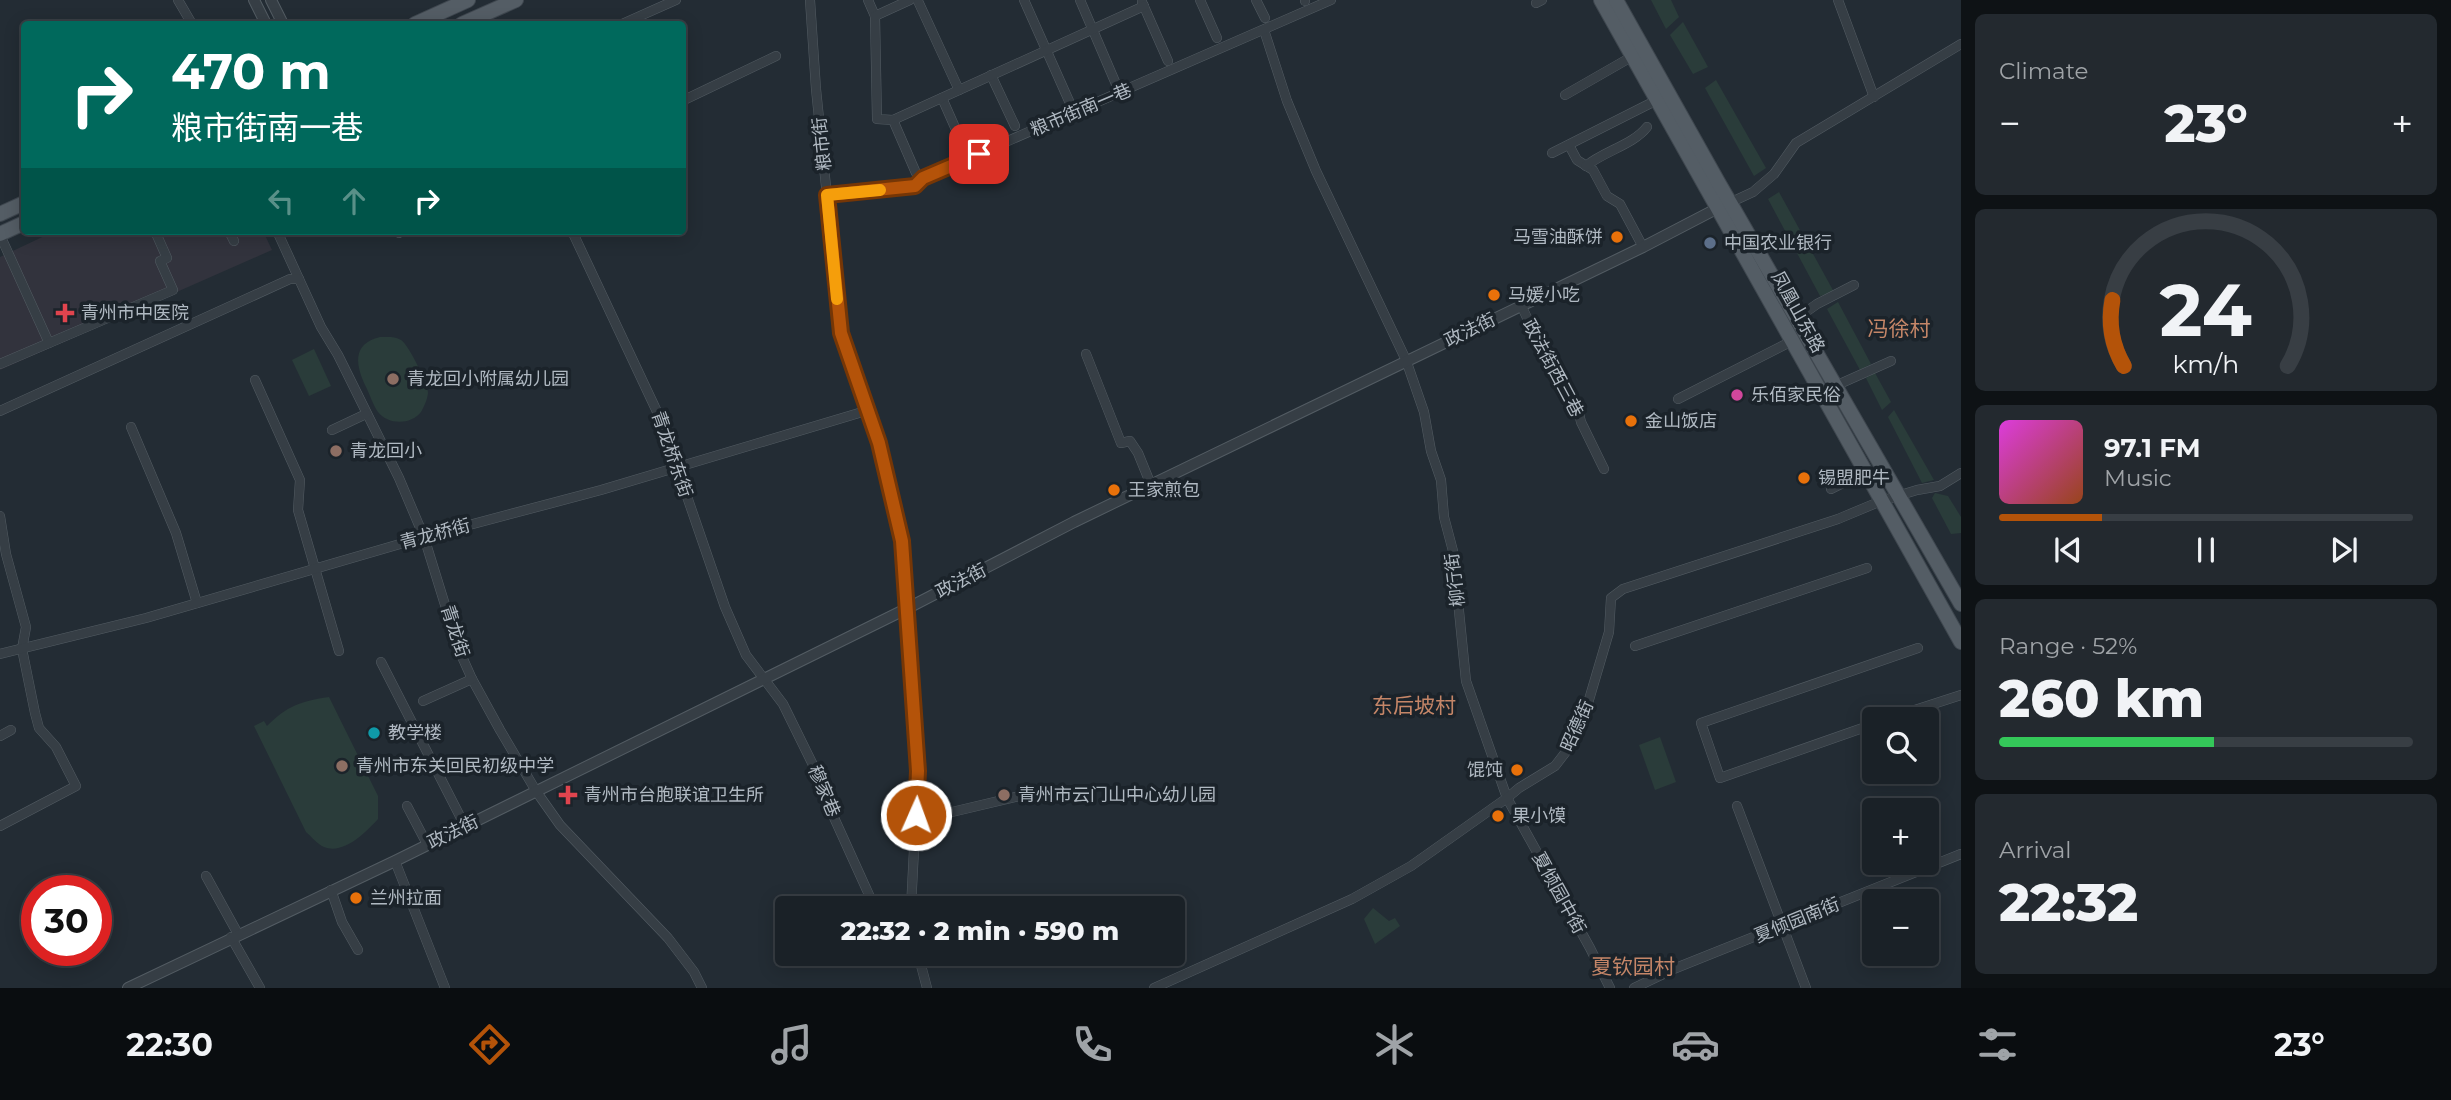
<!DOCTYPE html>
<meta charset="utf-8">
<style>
body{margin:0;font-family:Montserrat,"Noto Sans SC",sans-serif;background:#23292f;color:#f1f3f6;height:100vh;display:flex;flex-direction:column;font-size:26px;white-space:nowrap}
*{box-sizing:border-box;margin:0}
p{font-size:23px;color:#9fa3a7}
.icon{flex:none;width:38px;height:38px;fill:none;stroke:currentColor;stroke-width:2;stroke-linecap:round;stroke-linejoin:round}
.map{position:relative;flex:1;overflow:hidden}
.details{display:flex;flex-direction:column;gap:14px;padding:14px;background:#0e1215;width:490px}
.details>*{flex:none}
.hud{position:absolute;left:21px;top:21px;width:665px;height:214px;border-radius:7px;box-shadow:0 4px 18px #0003,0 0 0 2px #383e44;background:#00695c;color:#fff;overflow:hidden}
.tools{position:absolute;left:1862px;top:707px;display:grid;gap:14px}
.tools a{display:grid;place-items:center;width:77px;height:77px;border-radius:7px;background:#1a2127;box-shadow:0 4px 18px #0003,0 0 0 2px #383e44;font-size:35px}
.speed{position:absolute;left:21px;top:875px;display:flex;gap:14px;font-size:35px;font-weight:700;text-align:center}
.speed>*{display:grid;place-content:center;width:91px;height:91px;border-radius:50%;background:#1a2127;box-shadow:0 4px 18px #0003,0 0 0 2px #383e44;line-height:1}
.speed .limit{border:10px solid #d22;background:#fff;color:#111}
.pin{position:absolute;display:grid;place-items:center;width:60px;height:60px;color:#fff;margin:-30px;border-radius:14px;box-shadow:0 4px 10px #0006}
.me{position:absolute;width:77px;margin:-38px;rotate:2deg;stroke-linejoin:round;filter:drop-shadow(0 0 5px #0008)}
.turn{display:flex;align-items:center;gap:24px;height:147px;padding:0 35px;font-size:32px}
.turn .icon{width:91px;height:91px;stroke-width:2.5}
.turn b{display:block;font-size:49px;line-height:60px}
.lanes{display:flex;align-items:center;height:66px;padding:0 35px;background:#0003;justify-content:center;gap:35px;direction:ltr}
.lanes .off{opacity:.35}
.big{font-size:52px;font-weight:800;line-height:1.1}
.details .card{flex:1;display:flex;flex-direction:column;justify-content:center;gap:10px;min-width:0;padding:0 24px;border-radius:10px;background:#23292f}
.details .dial{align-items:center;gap:0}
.dial svg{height:182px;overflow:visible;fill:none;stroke:#383e44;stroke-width:7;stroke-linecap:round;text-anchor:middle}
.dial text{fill:#f1f3f6;stroke:none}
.song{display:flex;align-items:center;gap:21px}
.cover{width:84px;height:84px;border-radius:10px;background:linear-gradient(135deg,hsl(300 70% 55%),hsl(20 70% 35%))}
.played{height:7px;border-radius:4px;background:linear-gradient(90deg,#b45309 25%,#383e44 25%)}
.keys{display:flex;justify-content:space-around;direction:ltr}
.heat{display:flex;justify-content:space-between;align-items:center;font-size:38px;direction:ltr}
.charge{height:10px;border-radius:5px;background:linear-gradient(90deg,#34c759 52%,#383e44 0)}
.trip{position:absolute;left:775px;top:896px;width:410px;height:70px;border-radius:7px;background:#1a2127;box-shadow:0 4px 18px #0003,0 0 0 2px #383e44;font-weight:800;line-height:70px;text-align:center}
.tab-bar{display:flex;height:112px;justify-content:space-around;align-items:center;background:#0a0d10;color:#9fa3a7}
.tab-bar .icon{width:49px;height:49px}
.tab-bar .current{color:#b45309}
.tab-bar b{font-size:32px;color:#f1f3f6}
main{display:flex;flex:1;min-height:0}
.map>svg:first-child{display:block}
.medical{fill:#32333d}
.green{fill:#2a3c3a}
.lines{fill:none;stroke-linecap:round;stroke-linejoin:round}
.minor-casing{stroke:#535c63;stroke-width:10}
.tertiary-casing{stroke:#535c63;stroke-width:12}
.primary-casing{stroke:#3f474f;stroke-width:16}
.minor{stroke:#363e45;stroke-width:9}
.tertiary{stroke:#363e45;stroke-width:10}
.primary{stroke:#545d65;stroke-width:14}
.route-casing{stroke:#753606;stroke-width:18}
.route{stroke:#b45309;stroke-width:12}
.slow{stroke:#f59e0b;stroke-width:12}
.food-dot{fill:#e8710a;stroke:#1b232a;stroke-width:2.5}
.service-dot{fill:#5c6f8a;stroke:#1b232a;stroke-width:2.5}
.health-dot{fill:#e0444e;stroke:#1b232a;stroke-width:2.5}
.education-dot{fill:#8d6e63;stroke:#1b232a;stroke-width:2.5}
.hotel-dot{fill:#d1479c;stroke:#1b232a;stroke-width:2.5}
.culture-dot{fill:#0f9aa8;stroke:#1b232a;stroke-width:2.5}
.labels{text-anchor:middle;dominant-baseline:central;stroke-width:7;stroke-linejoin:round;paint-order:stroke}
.street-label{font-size:18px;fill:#b0b9c2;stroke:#1b232a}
.poi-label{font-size:18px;fill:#b0b9c2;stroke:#1b232a;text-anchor:start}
.quarter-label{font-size:21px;fill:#c58668;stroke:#1b232a}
</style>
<main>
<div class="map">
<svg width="1961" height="988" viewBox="0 0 1961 988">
<rect width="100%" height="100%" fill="#232c34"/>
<path class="medical" d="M 55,231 L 263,231 L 272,250 L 0,370 L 0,257 Z"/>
<g class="green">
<path d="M 1651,0 L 1671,0 L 1679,17 L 1666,29 Z"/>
<path d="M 1683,22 L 1708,67 L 1693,74 L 1670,35 Z"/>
<path d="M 1716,80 L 1766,168 L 1754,176 L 1705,88 Z"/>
<path d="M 1779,192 L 1834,292 L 1820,296 L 1768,199 Z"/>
<path d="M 1838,302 L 1871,364 L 1860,370 L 1827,309 Z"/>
<path d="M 380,337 C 387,337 395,336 401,340 C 409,345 427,383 428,392 C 428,398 424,407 421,412 C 411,425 388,425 378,412 C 373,405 370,395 366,387 C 356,366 351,344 380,337 Z"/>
<path d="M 314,349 L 331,386 L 309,396 L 292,360 Z"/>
<path d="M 1875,373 L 1891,402 L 1882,410 L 1866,378 Z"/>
<path d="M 1894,410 L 1934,480 L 1922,483 L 1888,417 Z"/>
<path d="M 1935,493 L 1948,496 L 1961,517 L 1961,533 L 1951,534 L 1932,498 Z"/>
<path d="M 329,697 L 378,796 L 378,819 C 366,832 344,855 324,847 C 317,844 312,837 306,832 L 254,726 L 264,721 L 267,726 C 287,706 301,701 329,697 Z"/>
<path d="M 1660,737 L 1676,782 L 1655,790 L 1639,745 Z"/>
<path d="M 1373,908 L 1389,921 L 1395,918 L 1400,926 L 1375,944 L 1364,919 Z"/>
</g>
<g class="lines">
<g class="minor-casing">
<g id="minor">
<path d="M 178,0 L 192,24"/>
<path d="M 810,0 L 816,89 L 841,333 L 879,443 L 902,541 L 918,771 L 911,908"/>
<path d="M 868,0 L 875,16 L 877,119 L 893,120 L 916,173"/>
<path d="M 1024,0 L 1069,101"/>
<path d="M 1080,0 L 1116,84"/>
<path d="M 1200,0 L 1217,38"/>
<path d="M 1256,0 L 1265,18"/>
<path d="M 1305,0 L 1305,1"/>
<path d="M 1838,0 L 1874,97"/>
<path d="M 918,1 L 959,90"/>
<path d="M 1142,2 L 1168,61"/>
<path d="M 1536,3 L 1542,0"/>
<path d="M 875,16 L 910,0"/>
<path d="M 622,24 L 676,0"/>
<path d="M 1264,30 L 1287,101 L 1316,171 L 1406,360 L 1424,412 L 1431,451 L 1441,480 L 1444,517 L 1453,551 L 1466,681 L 1507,798 L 1590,948 L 1610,988"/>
<path d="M 991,75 L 1015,126"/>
<path d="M 1565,95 L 1633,56"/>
<path d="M 942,98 L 965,150"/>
<path d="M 682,101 L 776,56"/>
<path d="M 893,120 L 1144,6"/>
<path d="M 1569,145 L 1577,160 L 1593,170 L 1607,196 L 1620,204 L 1643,247"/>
<path d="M 1552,153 L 1657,100"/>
<path d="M 1586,166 C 1604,151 1633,145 1647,127"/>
<path d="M 827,195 L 915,186 L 923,178 L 1331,0"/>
<path d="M 1725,205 L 1753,192 L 1774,174 L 1796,143 L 1961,44"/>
<path d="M 229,231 L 234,241"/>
<path d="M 277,231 L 321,327 L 338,355 L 399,478 L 424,537 L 459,650 L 472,679 L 500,730 L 536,791 L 560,825 L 668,938 L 694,972 L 702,988"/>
<path d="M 398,231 L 399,233"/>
<path d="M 572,231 L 660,418 L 725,607 L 746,655 L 783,704 L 817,773 L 831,811 L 875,908"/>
<path d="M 0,235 L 49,343"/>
<path d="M 1521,305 L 1549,365 L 1578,409 L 1581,422 L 1604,469"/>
<path d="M 1796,319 L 1817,304 L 1854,285"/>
<path d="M 1086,354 L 1121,443 L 1130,441 L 1138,453 L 1151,485"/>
<path d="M 0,364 L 173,290 L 160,261 L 167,258 L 155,231"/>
<path d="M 255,380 L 300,480 L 298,510 L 339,651"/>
<path d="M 1835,386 L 1891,361"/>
<path d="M 1678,399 L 1792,341"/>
<path d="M 0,411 L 290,279 L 299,279"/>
<path d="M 131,427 L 176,533 L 197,603"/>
<path d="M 332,430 L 366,414"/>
<path d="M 1822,474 L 1826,482 L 1834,485"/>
<path d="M 1831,489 L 1849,480"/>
<path d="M 0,516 L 6,554 L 26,627 L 22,649 L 35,713 L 39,728 L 56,747 L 76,786 L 0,826"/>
<path d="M 1635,646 L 1867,568"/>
<path d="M 0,654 L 146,618 L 424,537 L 601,490 L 869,410"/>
<path d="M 381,662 L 465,826"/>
<path d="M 423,701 L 472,679"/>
<path d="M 1887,719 L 1961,695"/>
<path d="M 1874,724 L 1720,778 L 1701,723 L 1918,648"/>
<path d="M 0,736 L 11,730"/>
<path d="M 407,806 L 427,844"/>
<path d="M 1737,806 L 1806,988"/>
<path d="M 916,815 L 935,816 L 1028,794"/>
<path d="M 395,861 L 445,988"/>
<path d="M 206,876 L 238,934"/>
<path d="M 331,890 L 342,922 L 358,950"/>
<path d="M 231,937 L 260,988"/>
<path d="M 918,954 L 927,988"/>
<path d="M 1154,988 L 1352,899 L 1411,866 L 1507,798 L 1519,788 L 1555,766 L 1575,740 L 1583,720 L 1609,632 L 1611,598 L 1623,589 L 1838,519 L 1881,501 L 1917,490 L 1940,486 L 1961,473"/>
<path d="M 1634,988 L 1676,968 L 1961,854"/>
</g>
</g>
<g class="tertiary-casing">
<g id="tertiary">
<path d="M 254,0 L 266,24"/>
<path d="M 271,0 L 283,24"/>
<path d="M 128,988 L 395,861 L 908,608 L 1074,522 L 1643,247 L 1718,208"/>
</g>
</g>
<g class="primary-casing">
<g id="primary">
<path d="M 1601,0 L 1961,642"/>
<path d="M 1616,0 L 1718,182 L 1961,604"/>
<path d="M 415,24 L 468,0"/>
<path d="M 462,24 L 516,0"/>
<path d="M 0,214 L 24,203"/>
<path d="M 0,234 L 24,223"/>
</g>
</g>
<use href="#minor" class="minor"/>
<use href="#tertiary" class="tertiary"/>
<use href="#primary" class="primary"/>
</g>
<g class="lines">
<g class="route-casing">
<path id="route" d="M 916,815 L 918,771 L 902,541 L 879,443 L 841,333 L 827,195 L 915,186 L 923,178 L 979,154"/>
</g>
<use href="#route" class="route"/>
<path class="slow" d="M 837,299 L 827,195 L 880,190"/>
</g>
<g class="food-dot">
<circle cx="1617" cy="237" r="7"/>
<circle cx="1494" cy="295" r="7"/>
<circle cx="1631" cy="421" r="7"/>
<circle cx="1804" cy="478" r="7"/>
<circle cx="1114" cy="490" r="7"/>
<circle cx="1517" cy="770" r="7"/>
<circle cx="1498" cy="816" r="7"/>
<circle cx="356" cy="898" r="7"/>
</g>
<circle class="service-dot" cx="1710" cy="243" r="7"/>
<g class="health-dot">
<path d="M61.5 302.5h7v7h7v7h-7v7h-7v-7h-7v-7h7z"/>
<path d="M564.5 784.5h7v7h7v7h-7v7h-7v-7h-7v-7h7z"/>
</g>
<g class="education-dot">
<circle cx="393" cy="379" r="7"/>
<circle cx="336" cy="451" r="7"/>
<circle cx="342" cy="766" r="7"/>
<circle cx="1004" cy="795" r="7"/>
</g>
<circle class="hotel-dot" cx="1737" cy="395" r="7"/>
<circle class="culture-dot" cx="374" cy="733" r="7"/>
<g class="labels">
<g class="street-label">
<text transform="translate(1081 110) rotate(-23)">粮市街南一巷</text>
<text transform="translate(822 144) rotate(-96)">粮市街</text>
<text transform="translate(1798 312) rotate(61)">凤凰山东路</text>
<text transform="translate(1470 330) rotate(-26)">政法街</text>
<text transform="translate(1553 368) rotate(62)">政法街西三巷</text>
<text transform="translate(672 454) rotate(71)">青龙桥东街</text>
<text transform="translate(435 534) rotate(-15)">青龙桥街</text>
<text transform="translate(1455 580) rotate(-97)">柳行街</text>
<text transform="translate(961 581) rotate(-27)">政法街</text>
<text transform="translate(455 631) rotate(72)">青龙街</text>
<text transform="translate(1577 726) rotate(-66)">昭德街</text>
<text transform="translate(824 791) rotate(67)">穆家巷</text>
<text transform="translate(453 832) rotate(-26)">政法街</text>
<text transform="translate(1559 893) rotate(61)">夏倾园中街</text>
<text transform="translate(1797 920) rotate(-22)">夏倾园南街</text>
</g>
<g class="poi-label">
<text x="1603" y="237" text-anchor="end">马雪油酥饼</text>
<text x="1724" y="243">中国农业银行</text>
<text x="1508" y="295">马媛小吃</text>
<text x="81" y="313">青州市中医院</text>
<text x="407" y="379">青龙回小附属幼儿园</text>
<text x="1751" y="395">乐佰家民俗</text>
<text x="1645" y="421">金山饭店</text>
<text x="350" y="451">青龙回小</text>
<text x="1818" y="478">锡盟肥牛</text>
<text x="1128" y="490">王家煎包</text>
<text x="388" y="733">教学楼</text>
<text x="356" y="766">青州市东关回民初级中学</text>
<text x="1503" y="770" text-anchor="end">馄饨</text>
<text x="584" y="795">青州市台胞联谊卫生所</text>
<text x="1018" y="795">青州市云门山中心幼儿园</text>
<text x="1512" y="816">果小馍</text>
<text x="370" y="898">兰州拉面</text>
</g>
<g class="quarter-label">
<text x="1899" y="328">冯徐村</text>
<text x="1414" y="705">东后坡村</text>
<text x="1633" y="966">夏钦园村</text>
</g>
</g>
</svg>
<div class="tools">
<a><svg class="icon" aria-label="search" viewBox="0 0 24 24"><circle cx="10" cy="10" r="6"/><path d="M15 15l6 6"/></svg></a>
<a>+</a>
<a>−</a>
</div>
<div class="speed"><div class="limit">30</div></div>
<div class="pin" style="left:979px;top:154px;background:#d93025"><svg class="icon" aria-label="arrive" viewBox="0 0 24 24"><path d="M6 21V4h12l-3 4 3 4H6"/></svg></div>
<svg class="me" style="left:916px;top:815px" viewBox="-20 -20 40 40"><circle r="17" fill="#b45309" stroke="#fff" stroke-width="3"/><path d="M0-11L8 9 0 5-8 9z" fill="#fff"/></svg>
<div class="trip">22:32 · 2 min · 590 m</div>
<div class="hud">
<div class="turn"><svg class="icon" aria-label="right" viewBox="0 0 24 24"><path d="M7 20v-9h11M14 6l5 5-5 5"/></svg><div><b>470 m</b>粮市街南一巷</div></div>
<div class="lanes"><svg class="icon off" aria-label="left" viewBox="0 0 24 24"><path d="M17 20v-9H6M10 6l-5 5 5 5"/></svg><svg class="icon off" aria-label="ahead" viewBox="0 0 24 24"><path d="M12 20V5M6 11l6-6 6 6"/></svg><svg class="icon" aria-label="right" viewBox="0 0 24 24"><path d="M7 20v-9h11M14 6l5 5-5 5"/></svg></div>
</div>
</div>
<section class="details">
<div class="card"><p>Climate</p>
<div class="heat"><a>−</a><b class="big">23°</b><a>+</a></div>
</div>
<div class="card dial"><svg viewBox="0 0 100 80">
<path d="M14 69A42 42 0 1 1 86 69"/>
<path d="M14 69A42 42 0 0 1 9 40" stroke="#b45309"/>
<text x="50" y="56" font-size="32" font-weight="700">24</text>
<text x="50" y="72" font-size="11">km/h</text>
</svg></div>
<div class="card">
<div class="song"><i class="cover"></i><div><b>97.1 FM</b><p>Music</p></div></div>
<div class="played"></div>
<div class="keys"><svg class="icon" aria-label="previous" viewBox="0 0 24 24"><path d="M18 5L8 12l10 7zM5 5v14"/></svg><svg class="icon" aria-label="pause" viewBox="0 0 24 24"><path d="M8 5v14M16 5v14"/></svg><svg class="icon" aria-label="next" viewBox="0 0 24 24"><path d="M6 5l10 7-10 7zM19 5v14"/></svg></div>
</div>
<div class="card"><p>Range · 52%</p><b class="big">260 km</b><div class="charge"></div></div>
<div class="card"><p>Arrival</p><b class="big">22:32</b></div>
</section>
</main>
<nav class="tab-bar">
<b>22:30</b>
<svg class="icon current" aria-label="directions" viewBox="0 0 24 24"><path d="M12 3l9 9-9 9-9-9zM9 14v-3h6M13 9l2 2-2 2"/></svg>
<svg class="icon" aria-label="music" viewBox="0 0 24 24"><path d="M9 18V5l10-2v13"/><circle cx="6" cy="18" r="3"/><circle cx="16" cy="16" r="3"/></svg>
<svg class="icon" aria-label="phone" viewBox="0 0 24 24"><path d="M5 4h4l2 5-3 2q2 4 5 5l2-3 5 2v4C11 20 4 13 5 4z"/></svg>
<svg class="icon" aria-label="climate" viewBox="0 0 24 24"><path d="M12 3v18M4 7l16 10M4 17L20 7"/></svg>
<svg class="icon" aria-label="car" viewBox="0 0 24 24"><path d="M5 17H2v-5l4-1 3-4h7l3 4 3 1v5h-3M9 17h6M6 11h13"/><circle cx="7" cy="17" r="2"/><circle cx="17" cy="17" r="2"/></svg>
<svg class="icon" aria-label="filters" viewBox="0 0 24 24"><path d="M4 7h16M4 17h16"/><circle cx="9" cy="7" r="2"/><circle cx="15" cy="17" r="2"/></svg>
<b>23°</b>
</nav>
